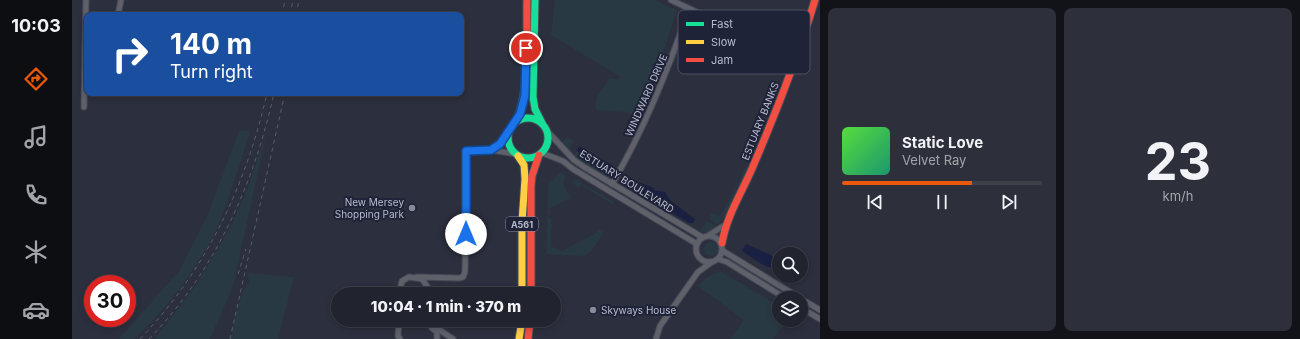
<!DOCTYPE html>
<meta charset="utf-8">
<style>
body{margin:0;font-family:Inter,sans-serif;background:#2d2f3a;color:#f1f3f6;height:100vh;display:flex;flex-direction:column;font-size:15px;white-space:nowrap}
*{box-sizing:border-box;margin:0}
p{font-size:13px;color:#a2a4aa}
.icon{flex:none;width:22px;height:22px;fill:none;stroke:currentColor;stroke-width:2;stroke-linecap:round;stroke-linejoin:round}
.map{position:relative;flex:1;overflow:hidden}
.panel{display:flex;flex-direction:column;gap:8px;padding:8px;background:#121319;width:480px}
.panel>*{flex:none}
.hud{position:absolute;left:12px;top:12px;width:380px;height:84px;border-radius:8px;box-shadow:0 2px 6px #0003,0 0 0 1px #3e404a;background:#1a4fa0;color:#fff;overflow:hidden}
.controls{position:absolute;left:700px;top:247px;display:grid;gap:8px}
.controls a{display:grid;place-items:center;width:36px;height:36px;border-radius:50%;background:#21232e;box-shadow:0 2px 6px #0003,0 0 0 1px #3e404a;font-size:20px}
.speed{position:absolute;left:12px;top:275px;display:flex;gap:8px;font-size:20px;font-weight:700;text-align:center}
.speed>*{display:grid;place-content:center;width:52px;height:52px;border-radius:50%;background:#21232e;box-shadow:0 2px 6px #0003,0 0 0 1px #3e404a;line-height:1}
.speed .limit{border:6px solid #d22;background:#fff;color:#111}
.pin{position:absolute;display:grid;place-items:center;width:34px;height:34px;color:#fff;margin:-17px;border:2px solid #fff;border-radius:50%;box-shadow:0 1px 4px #0007}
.me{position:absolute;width:44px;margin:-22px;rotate:0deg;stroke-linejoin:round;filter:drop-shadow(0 0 3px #0008)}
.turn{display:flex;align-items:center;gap:14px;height:84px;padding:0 20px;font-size:18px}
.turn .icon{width:52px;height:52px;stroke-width:2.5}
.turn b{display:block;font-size:28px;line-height:34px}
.panel .tile{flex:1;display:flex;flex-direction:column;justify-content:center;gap:6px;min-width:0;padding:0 14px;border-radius:8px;background:#2d2f3a}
.panel .dial{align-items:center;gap:0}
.dial b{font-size:52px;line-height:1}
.song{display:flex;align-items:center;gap:12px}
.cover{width:48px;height:48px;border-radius:6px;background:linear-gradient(135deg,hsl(110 70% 55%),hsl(160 70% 35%))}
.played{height:4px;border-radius:2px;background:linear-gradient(90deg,#ea580c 65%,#3e404a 65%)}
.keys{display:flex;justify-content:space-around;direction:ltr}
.panel .tiles{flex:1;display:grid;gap:8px;grid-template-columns:repeat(2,1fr)}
.trip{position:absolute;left:259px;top:287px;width:230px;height:40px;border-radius:20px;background:#21232e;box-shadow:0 2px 6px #0003,0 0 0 1px #3e404a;font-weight:800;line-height:40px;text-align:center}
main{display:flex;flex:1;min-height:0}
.tab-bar{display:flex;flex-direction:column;width:72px;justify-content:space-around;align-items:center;background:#0d0e12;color:#a2a4aa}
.tab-bar .icon{width:28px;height:28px}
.tab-bar .current{color:#ea580c}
.tab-bar b{font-size:18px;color:#f1f3f6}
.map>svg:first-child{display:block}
.green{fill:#293943}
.water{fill:#1a2042}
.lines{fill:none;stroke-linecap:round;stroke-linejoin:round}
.street-casing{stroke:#474a56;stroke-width:7}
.fast-casing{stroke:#474a56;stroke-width:9}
.slow-casing{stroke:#474a56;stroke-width:9}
.jam-casing{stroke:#474a56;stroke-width:9}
.street{stroke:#5e606a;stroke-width:5}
.fast{stroke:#16e098;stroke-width:7}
.slow{stroke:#ffcf43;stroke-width:7}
.jam{stroke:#f24e42;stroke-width:7}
.rail{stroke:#5b5e68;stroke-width:1;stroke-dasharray:4 4;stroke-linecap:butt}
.route-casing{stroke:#114b97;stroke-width:10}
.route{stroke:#1a73e8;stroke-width:7}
.poi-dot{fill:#878a9b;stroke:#1f2338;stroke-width:1.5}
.labels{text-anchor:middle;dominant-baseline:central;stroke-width:4;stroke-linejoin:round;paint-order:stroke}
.shield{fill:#1f2338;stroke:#8a8da0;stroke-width:1}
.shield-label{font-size:9px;font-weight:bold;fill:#b8bbcd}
.street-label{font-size:10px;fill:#b8bbcd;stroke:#1f2338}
.poi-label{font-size:10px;fill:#b8bbcd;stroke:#1f2338;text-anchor:end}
.key{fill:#1f2338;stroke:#4d5165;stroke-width:1}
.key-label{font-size:11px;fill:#b8bbcd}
</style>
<main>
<nav class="tab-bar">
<b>10:03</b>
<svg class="icon current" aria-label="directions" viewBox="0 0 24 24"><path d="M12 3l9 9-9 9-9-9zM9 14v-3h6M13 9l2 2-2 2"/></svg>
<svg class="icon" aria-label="music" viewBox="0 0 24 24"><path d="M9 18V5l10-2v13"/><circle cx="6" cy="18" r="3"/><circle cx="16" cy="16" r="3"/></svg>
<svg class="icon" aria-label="phone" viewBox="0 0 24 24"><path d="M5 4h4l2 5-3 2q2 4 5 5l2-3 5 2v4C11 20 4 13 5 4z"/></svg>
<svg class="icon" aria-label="climate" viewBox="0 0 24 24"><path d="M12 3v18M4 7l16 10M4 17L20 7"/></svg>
<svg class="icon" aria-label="car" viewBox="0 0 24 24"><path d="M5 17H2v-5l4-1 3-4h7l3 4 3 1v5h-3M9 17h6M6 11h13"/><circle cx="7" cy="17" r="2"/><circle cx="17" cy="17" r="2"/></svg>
</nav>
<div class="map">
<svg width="748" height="339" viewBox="0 0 748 339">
<rect width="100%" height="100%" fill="#2c2f3d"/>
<g class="green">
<path d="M 483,0 L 583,0 L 605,10 L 585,70 L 566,117 L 553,112 L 524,110 C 520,100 532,87 538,78 L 546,80 L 549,77 L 479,35 Z"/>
<path d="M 167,131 L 178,131 C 169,161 160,191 148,221 C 130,263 95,308 62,339 L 47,339 L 107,271 L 134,219 Z"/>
<path d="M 195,131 L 163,278 L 158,294 L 138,339 L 83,339 L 126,282 L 158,228 L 174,193 Z"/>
<path d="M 494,137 L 502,141 L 497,149 L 491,142 Z"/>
<path d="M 505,151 L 537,172 L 535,175 L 538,177 L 544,166 L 547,168 L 542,176 L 536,178 L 515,165 L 502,155 Z"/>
<path d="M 670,163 L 676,170 L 668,189 L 665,188 L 673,167 Z"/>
<path d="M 488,172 L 494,176 L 491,182 L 498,198 L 477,209 L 479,213 L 476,215 L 476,218 L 481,220 L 479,222 L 481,226 L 479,229 L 479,246 L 490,251 L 526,232 L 525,229 L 532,232 L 520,250 L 512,256 L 474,254 L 476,186 L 478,180 L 480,181 Z"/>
<path d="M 503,179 L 542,202 L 540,204 L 509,185 L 507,188 L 500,183 Z"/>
<path d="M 660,187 L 667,190 L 655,214 L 646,224 L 638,220 L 637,217 L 640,213 L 648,216 L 663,190 Z"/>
<path d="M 635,221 L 644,226 L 636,232 L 627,233 Z"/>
<circle cx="639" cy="249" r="7"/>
<path d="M 648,271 L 707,306 L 707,320 L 715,320 L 701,339 L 658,339 L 672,320 L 626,286 L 635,277 Z"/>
<path d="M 176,273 L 222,277 L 206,339 L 159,339 C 162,326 166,291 177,284 Z"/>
</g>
<g class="water">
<path d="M 507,146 L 541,166 L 537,172 L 505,151 Z"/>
<path d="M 556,178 L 582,188 L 582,190 L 593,192 L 599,201 L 623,219 L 621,223 L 617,223 L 552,184 Z"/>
<path d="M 674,244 L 699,255 L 707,264 L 707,270 L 691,265 L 670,251 Z"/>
</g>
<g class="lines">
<g class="street-casing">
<g id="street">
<path d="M 599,0 L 723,58"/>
<path d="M 46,15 L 49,0"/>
<path d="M 12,107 L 14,0"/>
<path d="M 476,132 L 502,160 L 512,167 L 630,237"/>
<path d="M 419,150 L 431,141 L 438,129"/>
<path d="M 470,153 L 491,161 L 501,169 L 625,244"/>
<path d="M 540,184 C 573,128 596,70 617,9"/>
<path d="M 637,235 L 653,225"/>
<circle cx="637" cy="249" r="13"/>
<path d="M 651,251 L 728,298"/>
<path d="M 646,259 L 655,262 L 713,298"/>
<path d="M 345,277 L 387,278 L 391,277 L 393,272 L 395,151 L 419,150 L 444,154"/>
<path d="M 327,294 L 330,281 L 337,277 L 350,279 L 355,286 L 355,294"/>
<path d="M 729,299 L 748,310"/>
<path d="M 729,308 L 748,319"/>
<path d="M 327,320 L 326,336 L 328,339"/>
<path d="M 356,320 L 360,325 L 381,339"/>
<path d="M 360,328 L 365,332 L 365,339"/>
<path d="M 584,339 L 588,326 L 626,272 L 640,262"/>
</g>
</g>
<g class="fast-casing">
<g id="fast">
<path d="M 463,0 L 461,97 L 463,109 L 470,123"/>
<circle cx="456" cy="138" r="20"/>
</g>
</g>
<g class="slow-casing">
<g id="slow">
<path d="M 446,156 L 452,165 L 453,179 L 450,222 L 450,294"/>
<path d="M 447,339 L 450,320"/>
</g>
</g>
<g class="jam-casing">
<g id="jam">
<path d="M 443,123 C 459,94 454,35 455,0"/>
<path d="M 650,243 C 655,214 671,191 682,164 C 705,110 726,56 743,0"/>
<path d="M 459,294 L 459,186 L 460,176 L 467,155"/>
<path d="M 456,339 L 458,320"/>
</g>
</g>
<use href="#street" class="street"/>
<use href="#fast" class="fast"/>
<use href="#slow" class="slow"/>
<use href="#jam" class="jam"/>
<g class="rail">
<path d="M 210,15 L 213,0"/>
<path d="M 218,15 L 221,0"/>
<path d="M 224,15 L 227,0"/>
<path d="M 166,274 L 174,249"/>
<path d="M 68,339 C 134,270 174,186 195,93"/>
<path d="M 77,339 C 143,271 182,184 202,93"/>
<path d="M 158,339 L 213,93"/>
</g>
</g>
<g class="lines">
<g class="route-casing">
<path id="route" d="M 394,234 L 394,151 L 419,150 L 428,144 L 448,114 L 453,95 L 454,48"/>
</g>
<use href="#route" class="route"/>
</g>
<g class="poi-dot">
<circle cx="340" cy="208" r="4"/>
<circle cx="521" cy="310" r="4"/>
</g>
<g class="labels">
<rect class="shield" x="434" y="217" width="32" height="14" rx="3"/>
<g class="shield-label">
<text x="450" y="224">A561</text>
</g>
<g class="street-label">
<text transform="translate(574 95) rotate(-66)">WINDWARD DRIVE</text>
<text transform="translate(688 121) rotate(-68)">ESTUARY BANKS</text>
<text transform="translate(555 181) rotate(32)">ESTUARY BOULEVARD</text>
</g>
<g class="poi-label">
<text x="332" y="202">New Mersey<tspan x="332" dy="12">Shopping Park</tspan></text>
<text x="529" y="310" text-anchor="start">Skyways House</text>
</g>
</g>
<rect x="606" y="10" width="132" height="64" rx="6" class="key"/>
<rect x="614" y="22" width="18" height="4" fill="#16e098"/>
<rect x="614" y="40" width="18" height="4" fill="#ffcf43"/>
<rect x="614" y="58" width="18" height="4" fill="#f24e42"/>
<g class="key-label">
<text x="639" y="28">Fast</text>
<text x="639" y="46">Slow</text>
<text x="639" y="64">Jam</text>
</g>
</svg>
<div class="controls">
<a><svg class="icon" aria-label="search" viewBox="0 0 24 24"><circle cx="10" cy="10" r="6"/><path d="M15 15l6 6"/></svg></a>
<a><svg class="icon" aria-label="layers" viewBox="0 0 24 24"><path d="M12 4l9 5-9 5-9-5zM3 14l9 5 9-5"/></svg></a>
</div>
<div class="speed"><div class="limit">30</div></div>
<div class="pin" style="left:454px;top:48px;background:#d93025"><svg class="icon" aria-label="arrive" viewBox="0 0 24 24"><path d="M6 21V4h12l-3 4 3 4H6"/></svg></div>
<svg class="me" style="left:394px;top:234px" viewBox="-20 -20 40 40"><circle r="19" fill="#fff"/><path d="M0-13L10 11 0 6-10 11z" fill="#1a73e8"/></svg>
<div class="trip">10:04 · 1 min · 370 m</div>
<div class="hud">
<div class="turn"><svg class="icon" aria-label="right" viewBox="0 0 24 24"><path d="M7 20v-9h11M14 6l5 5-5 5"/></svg><div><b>140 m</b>Turn right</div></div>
</div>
</div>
<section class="panel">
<div class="tiles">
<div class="tile">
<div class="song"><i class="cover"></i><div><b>Static Love</b><p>Velvet Ray</p></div></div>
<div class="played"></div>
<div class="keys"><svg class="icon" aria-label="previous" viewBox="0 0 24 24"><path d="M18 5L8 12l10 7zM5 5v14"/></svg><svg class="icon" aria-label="pause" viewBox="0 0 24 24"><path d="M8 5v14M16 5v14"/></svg><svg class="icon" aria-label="next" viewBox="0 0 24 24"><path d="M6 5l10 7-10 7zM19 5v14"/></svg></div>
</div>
<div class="tile dial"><b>23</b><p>km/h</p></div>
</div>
</section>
</main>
